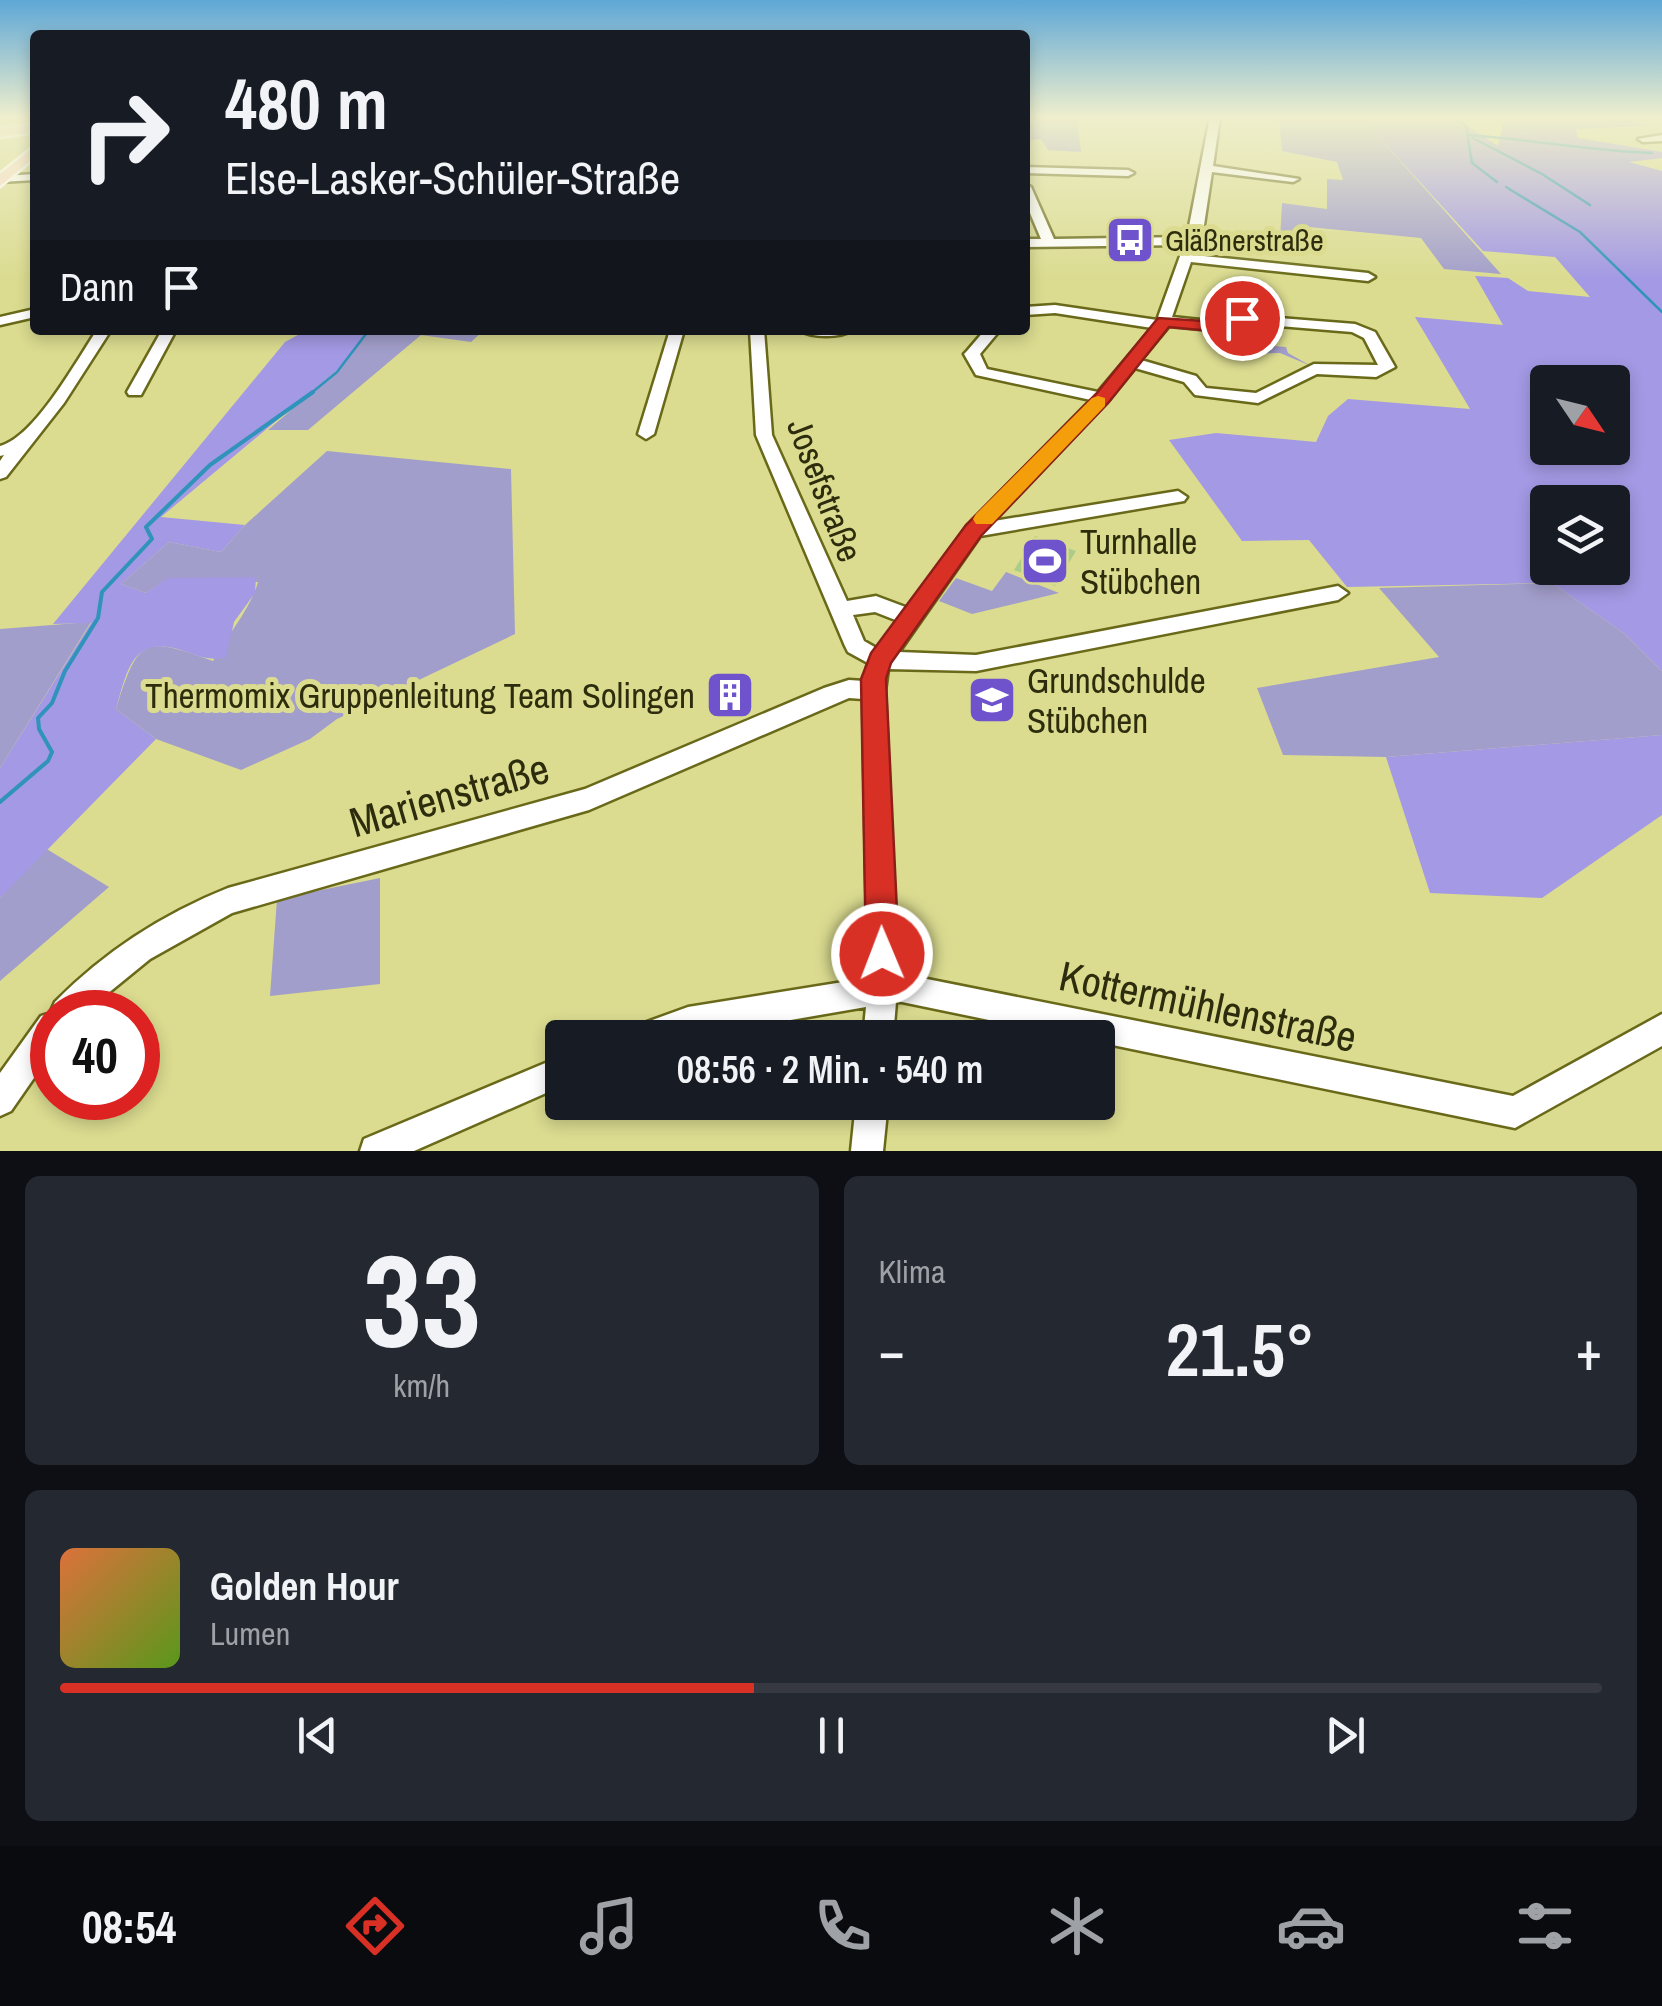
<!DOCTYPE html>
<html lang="de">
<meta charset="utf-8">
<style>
body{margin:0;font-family:"Archivo Narrow",sans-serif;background:#242831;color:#f1f3f6;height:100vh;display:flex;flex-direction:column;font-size:38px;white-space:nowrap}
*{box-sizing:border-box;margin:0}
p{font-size:32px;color:#9ea1a6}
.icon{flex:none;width:55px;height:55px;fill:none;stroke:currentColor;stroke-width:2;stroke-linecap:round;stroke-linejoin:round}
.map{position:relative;height:1151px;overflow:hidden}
.side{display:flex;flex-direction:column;gap:25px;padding:25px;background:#0d0f14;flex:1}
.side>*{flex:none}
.hud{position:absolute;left:30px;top:30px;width:1000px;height:305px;border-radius:10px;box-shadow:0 5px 15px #0003;background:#171b24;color:#f1f3f6;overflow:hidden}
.needle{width:65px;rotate:125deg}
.controls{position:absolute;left:1530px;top:365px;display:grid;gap:20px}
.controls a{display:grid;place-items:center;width:100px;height:100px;border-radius:10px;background:#171b24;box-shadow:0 5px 15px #0003;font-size:50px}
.speed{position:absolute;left:30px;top:990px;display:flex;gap:20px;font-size:50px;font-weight:700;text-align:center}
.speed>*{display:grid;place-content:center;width:130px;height:130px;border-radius:50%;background:#171b24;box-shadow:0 5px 15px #0003;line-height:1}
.speed .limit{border:15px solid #d22;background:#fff;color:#111}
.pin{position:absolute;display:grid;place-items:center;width:85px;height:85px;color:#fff;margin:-42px;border:5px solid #fff;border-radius:50%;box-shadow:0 2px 10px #0007}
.me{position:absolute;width:110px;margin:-55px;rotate:359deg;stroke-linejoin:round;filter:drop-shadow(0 0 8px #0008)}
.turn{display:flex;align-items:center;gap:35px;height:210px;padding:0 30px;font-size:45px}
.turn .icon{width:130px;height:130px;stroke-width:2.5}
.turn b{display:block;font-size:70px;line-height:85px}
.then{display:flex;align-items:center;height:95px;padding:0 30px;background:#0003;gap:20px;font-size:38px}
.big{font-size:75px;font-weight:600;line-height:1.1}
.side .card{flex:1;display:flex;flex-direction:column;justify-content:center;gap:15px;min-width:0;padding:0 35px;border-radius:15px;background:#242831}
.side .dial{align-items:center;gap:0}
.dial b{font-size:130px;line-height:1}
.song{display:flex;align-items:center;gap:30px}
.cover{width:120px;height:120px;border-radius:15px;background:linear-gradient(135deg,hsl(20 70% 55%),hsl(90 70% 35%))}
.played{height:10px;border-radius:5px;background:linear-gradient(90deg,#d93025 45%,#363941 45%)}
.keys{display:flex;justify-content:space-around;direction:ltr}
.heat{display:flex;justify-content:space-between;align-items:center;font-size:55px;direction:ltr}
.side .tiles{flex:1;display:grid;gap:25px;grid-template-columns:1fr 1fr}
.card:last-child{grid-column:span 2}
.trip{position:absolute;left:545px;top:1020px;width:570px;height:100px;border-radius:10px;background:#171b24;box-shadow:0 5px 15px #0003;font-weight:600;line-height:100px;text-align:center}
.tab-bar{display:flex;height:160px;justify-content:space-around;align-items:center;background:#090b0e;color:#9ea1a6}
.tab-bar .icon{width:70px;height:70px}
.tab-bar .current{color:#d93025}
.tab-bar b{font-size:45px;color:#f1f3f6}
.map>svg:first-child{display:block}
.green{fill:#a29ecb}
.forest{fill:#a399e4;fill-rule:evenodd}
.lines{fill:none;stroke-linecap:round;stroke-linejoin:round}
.stream-far1{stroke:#2f93bb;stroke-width:2.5}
.stream{stroke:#2f93bb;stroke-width:4}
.building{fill:#accd89}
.minor-casing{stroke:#696919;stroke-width:5}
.major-casing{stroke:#fff;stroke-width:5}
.minor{fill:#fff;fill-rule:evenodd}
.major{fill:#fcdcca;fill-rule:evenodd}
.route{fill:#d93025;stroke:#8d1f18;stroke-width:2.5}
.slow{fill:#f59e0b}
.labels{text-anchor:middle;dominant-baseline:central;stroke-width:10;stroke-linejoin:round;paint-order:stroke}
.far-poi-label{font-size:30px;fill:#2d2d0d;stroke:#dbdc90;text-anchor:start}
.street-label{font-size:35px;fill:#2d2d0d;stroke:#dbdc90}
.poi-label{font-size:35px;fill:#2d2d0d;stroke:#dbdc90;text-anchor:start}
.near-street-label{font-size:42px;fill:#2d2d0d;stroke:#dbdc90}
</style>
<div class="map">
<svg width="1662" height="1151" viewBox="0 0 1662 1151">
<rect width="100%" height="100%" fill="#dbdc90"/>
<g class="green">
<path d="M 1025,117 L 1077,117 L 1081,152 L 1048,150 L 1041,139 L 1025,141 Z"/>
<path d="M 1279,117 L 1366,117 L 1367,124 L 1501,274 L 1444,269 L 1421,238 L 1299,226 L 1298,243 L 1280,241 L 1282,203 L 1327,209 L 1327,179 L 1343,180 L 1337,162 L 1282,151 Z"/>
<path d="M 1254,322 L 1260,345 L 1286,347 L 1288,353 L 1311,366 L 1280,353 L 1252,354 L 1216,345 L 1223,330 L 1234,332 L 1246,326 L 1241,323 Z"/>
<path d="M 368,330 L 484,330 L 471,342 L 421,335 L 308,430 L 268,430 L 342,366 Z"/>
<path d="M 327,451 L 511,469 L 515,634 L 337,719 L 310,739 L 241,770 L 156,739 L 116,709 C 138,637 144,636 213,661 C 227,635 250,610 258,582 L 168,578 L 146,593 L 121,584 L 169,542 L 221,552 L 245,525 Z"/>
<path d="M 1006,572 L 1059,593 L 972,614 L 939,601 L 956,578 L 992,591 Z"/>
<path d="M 1552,583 L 1625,634 L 1662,671 L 1662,735 L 1386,757 L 1283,755 L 1257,688 L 1439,657 L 1379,588 Z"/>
<path d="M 91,622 L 0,768 L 0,629 Z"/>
<path d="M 45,848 L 109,887 L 0,981 L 0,898 Z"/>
<path d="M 380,878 L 380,984 L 270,996 L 277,899 Z"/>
</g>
<g class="forest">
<path d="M 1366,117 L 1454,117 L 1498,146 L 1505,117 L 1628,117 L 1645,126 L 1576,129 L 1578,138 L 1662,152 L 1662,158 L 1629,162 L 1662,171 L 1662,671 L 1625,634 L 1552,583 L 1347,587 L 1309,540 L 1242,541 L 1169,440 L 1216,433 L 1316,442 L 1328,416 L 1348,399 L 1470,409 L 1415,317 L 1503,325 L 1475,276 L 1508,278 L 1528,291 L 1590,297 L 1555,257 L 1483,251 L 1367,124 ZM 1548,382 L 1612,382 L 1612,448 L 1548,448 ZM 1612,502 L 1612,568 L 1548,568 L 1548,502 Z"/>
<path d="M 307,330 L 368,330 L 342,366 L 161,517 L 245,525 L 221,552 L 169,542 L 121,584 L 146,593 L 167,578 L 256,577 L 255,593 L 234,622 L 226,657 C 211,661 201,657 187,652 C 134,633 128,666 116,709 L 156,739 L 0,898 L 0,768 L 91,623 L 53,624 L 285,342 Z"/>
<path d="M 1662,735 L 1662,815 L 1542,898 L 1430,893 L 1386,757 Z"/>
</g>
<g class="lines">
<g class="stream-far1">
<path d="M 1456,117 L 1466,126 L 1472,163 L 1497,182"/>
<path d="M 1467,135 C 1529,139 1590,151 1652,153"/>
<path d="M 1473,138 L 1542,174 L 1590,205"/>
<path d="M 1506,187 L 1580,232 L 1662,312"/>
<path d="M 310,394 L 337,372 L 369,330"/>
</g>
<path class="stream" d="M 0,802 L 48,761 L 52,752 L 39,729 L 38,718 L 52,703 L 65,671 L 98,618 L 102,592 L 152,539 L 146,527 L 210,465 L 313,392"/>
</g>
<path class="building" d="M 1035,536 L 1076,551 L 1055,586 L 1014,570 Z"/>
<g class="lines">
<g class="minor-casing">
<g id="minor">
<path d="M 1210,117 L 1220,117 L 1213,166 L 1299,179 L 1293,182 L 1212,172 L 1204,225 L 1194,255 L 1368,273 L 1375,277 L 1368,281 L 1191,262 L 1172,317 L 1220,322 L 1242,315 L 1355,324 L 1375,332 L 1395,367 L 1376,377 L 1317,374 L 1258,403 L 1195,395 L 1184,382 L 1135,368 L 1108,401 L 994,521 L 1178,491 L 1187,497 L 1184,501 L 980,536 L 899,652 L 976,655 L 1338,586 L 1348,593 L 1338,600 L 976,671 L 888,669 L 885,691 L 897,973 L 1513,1096 L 1662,1014 L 1662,1046 L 1515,1128 L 1098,1042 L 1098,1038 L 1076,1038 L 902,1002 L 896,1002 L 893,1038 L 863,1038 L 866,1007 L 686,1038 L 629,1038 L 633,1027 L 688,1007 L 868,978 L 863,699 L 849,698 L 589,810 L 232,913 L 150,959 L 85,1012 L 52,1012 L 52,1052 L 11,1111 L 0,1116 L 0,1073 L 41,1016 L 50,1013 L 55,1002 C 104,952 163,914 228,888 L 585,789 L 824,688 L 849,680 L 864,681 L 868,663 L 848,652 L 845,646 L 756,435 L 750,330 L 764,330 L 772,435 L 847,601 L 876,596 L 908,608 L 967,526 L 1091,400 L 976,375 L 964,354 L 967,351 L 985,330 L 1000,330 L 980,354 L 987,369 L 1098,392 L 1152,328 L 1055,313 L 1025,315 L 1025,307 L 1055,305 L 1157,320 L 1184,245 L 1025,247 L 1025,239 L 1041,239 L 1025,201 L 1025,184 L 1031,187 L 1054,239 L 1187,237 ZM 1244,323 L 1352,332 L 1364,338 L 1378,365 L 1314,364 L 1256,393 L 1206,388 L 1196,376 L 1141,360 L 1169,326 L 1222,331 ZM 875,612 L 898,621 L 878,649 L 864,641 L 853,615 Z"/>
<path d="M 1662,135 L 1662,141 L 1643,142 L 1638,139 Z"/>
<path d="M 1025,167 L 1128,170 L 1134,173 L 1128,176 L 1025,173 Z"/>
<path d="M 35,174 L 35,180 L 0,182 L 3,176 Z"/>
<path d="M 35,309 L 35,317 L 0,325 L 0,317 Z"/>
<path d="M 97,330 L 111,330 L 64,403 L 6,477 L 0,479 L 0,461 L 4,455 L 0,456 L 0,446 C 35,437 76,361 97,330 Z"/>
<path d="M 162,330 L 176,330 L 141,395 L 129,395 L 127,392 Z"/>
<path d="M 670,330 L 684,330 L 654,434 L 646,439 L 638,434 Z"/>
<path d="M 800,330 L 852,330 C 841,338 811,338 800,330 Z"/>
<path d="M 562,1056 L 562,1086 L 414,1151 L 360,1151 L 364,1139 Z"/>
<path d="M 856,1102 L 888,1102 L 883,1151 L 851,1151 Z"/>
</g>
</g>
<g class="major-casing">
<g id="major">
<path d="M 35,124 L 35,132 L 0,137 L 0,129 Z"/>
<path d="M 35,146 L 35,157 L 0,186 L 0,174 Z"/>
</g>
</g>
<use href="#minor" class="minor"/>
<use href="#major" class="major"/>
</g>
<linearGradient id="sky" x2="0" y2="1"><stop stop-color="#5ea7d6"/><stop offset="0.42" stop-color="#efefcd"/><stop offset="1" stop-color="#efefcd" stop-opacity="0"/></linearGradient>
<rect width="1662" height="279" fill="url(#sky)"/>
<path class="route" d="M 1242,314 L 1248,315 L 1248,322 L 1222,332 L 1169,327 L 1109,402 L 981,536 L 891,663 L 886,679 L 899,954 L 894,965 L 882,970 L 871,965 L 866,954 L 861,679 L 871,653 L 966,525 L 1096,394 L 1158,318 L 1220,322 Z"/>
<path class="slow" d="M 1098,396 L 1105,398 L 1105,406 L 992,524 L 976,524 L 973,519 L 976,514 L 1092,398 Z"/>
<defs>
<g id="bus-square" transform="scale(2.5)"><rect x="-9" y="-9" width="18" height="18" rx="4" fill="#6e53cd" stroke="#dbdc90"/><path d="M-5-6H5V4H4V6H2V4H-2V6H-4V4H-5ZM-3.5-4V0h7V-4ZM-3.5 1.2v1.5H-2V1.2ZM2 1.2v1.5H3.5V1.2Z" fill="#fff"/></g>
<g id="stadium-square" transform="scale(2.5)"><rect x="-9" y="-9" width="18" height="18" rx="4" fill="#6e53cd" stroke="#dbdc90"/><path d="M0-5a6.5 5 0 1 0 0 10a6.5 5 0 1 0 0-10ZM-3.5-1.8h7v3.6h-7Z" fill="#fff"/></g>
<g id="building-square" transform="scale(2.5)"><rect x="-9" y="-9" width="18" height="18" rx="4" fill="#6e53cd" stroke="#dbdc90"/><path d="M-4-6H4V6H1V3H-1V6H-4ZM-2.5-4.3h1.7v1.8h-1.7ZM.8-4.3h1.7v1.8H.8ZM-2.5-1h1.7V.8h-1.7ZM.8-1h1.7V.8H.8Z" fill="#fff"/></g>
<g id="school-square" transform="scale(2.5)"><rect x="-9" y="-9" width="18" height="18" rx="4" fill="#6e53cd" stroke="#dbdc90"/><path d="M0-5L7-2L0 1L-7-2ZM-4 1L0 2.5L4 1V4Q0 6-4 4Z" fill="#fff"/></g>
</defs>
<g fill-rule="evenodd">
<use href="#bus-square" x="1130" y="240"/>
<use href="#stadium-square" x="1045" y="561"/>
<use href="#building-square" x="730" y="695"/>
<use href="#school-square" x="992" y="700"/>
</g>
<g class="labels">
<g class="far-poi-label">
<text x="1165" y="240">Gläßnerstraße</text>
</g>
<g class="street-label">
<text transform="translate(825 490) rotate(69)">Josefstraße</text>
</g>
<g class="poi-label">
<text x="1080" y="541">Turnhalle<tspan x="1080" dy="40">Stübchen</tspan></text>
<text x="1027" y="680">Grundschulde<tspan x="1027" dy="40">Stübchen</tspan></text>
<text x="695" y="695" text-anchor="end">Thermomix Gruppenleitung Team Solingen</text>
</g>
<g class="near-street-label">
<text transform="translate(449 795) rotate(-16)">Marienstraße</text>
<text transform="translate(1208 1006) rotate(12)">Kottermühlenstraße</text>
</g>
</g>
</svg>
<div class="controls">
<a><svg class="needle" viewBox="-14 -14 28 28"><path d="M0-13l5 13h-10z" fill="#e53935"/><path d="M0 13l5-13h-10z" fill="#9ea1a6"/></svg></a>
<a><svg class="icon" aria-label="layers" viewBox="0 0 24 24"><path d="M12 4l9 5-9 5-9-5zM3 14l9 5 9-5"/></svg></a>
</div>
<div class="speed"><div class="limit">40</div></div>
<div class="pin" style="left:1242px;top:318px;background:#d93025"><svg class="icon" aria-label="arrive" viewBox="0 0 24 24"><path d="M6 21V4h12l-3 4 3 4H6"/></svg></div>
<svg class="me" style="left:882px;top:954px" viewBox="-20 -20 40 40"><circle r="17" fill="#d93025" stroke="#fff" stroke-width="3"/><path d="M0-11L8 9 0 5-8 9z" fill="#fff"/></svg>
<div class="trip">08:56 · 2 Min. · 540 m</div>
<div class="hud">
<div class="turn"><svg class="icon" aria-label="right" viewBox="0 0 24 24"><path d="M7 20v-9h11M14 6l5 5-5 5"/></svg><div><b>480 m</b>Else-Lasker-Schüler-Straße</div></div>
<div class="then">Dann<svg class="icon" aria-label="arrive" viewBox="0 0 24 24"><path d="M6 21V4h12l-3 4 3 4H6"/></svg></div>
</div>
</div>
<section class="side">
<div class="tiles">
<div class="card dial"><b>33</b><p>km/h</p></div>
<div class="card"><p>Klima</p>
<div class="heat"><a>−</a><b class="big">21.5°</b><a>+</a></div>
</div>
<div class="card">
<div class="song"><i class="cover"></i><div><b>Golden Hour</b><p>Lumen</p></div></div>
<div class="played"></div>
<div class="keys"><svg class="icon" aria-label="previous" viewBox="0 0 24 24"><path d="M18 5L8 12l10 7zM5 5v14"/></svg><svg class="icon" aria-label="pause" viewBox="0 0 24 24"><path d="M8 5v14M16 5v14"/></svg><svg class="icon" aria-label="next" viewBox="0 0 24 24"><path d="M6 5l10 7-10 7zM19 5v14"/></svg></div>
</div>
</div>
</section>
<nav class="tab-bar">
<b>08:54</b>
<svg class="icon current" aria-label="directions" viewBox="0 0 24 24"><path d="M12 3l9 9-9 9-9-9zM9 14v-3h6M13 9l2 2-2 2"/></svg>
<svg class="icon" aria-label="music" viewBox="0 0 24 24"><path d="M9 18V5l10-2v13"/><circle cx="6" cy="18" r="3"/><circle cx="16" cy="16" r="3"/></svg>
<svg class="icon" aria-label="phone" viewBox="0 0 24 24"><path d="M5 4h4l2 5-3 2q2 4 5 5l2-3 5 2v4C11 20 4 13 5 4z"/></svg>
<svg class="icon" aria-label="climate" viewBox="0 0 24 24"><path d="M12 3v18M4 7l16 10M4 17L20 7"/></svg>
<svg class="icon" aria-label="car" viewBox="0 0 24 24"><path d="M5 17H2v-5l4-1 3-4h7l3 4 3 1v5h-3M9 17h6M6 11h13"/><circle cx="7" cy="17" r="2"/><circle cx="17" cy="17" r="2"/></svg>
<svg class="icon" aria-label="filters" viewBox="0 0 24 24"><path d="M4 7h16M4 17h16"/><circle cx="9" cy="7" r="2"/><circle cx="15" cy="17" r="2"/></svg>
</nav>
